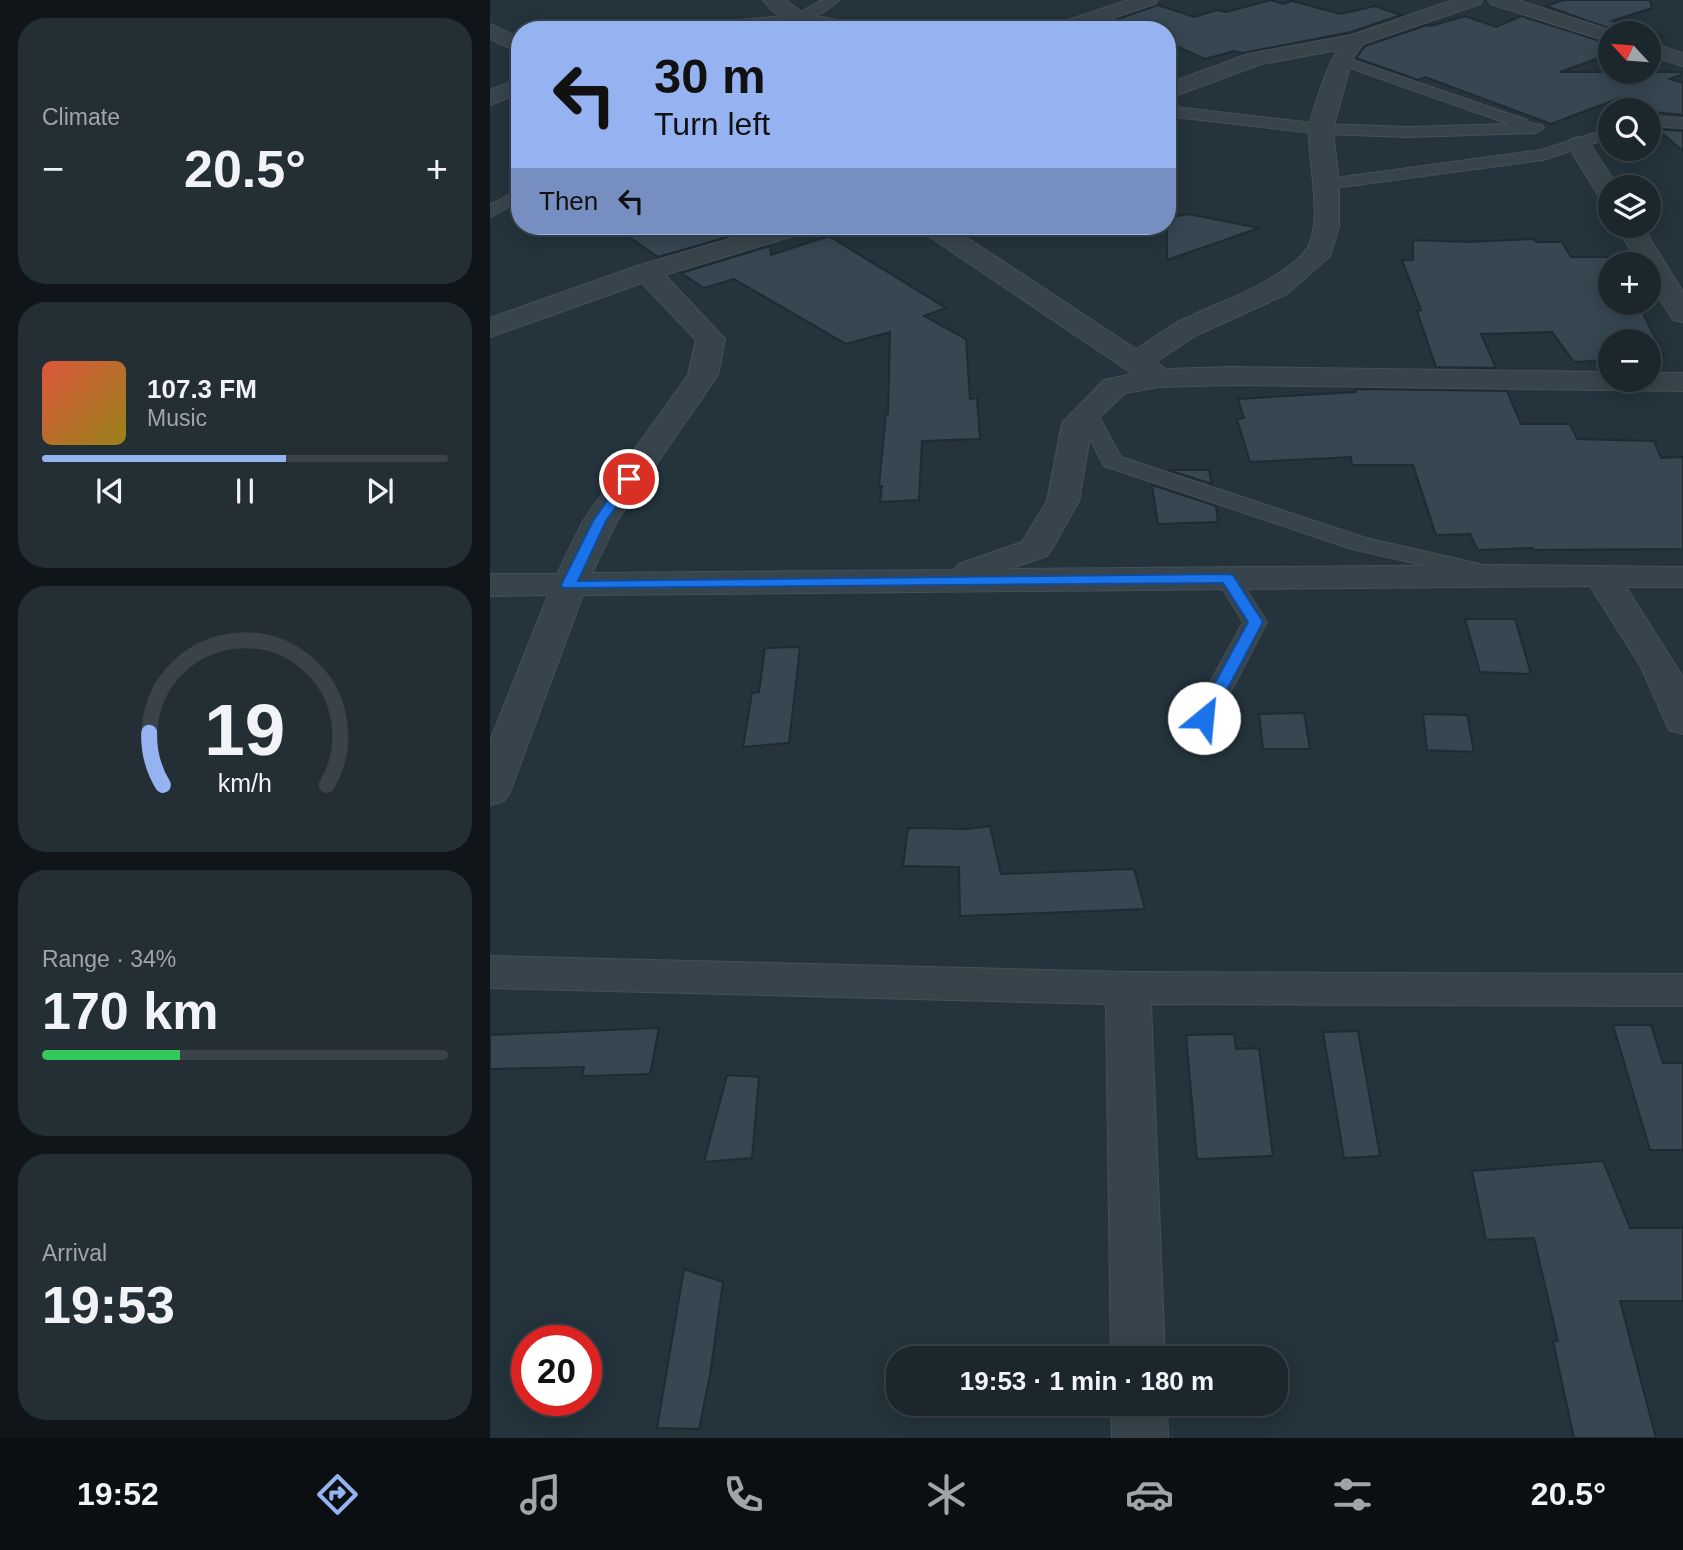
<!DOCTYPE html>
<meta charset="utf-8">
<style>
body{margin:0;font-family:Arial,sans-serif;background:#242e35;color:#f1f3f6;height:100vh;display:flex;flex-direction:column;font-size:26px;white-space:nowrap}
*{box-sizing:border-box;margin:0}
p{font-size:23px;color:#a0a5aa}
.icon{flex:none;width:38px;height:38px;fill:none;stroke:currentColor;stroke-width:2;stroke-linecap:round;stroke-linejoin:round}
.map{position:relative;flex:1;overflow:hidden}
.panel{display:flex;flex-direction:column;gap:18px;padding:18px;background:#0f1519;width:490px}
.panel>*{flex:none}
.guide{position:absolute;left:21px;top:21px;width:665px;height:214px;border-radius:28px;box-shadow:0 4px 18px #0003,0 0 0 2px #394349;background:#95b2f1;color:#111;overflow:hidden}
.needle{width:46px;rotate:296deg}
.tools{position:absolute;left:1108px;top:21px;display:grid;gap:14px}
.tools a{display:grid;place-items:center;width:63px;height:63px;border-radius:50%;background:#1b262d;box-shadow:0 4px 18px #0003,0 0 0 2px #394349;font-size:35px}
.speed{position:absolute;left:21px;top:1325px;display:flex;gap:14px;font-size:35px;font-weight:700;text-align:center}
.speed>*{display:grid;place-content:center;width:91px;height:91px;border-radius:50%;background:#1b262d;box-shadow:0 4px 18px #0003,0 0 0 2px #394349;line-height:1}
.speed .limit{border:10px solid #d22;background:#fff;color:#111}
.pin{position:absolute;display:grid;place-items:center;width:60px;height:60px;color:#fff;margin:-30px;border:4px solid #fff;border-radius:50%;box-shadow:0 2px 7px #0007}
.me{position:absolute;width:77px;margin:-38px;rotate:28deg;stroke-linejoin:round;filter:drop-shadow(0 0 5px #0008)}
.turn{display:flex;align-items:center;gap:24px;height:147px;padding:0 28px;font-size:32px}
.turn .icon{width:91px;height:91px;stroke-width:2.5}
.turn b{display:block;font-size:49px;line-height:60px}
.then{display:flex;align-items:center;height:66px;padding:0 28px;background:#0003;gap:14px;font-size:26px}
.big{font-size:52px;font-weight:800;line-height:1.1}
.panel .card{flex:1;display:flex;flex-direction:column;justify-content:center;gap:10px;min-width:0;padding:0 24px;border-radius:28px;background:#242e35}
.panel .dial{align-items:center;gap:0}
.dial svg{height:182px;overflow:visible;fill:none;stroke:#394349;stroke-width:7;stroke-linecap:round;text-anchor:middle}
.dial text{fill:#f1f3f6;stroke:none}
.song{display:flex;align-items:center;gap:21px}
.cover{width:84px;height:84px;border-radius:10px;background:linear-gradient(135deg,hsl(10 70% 55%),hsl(50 70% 35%))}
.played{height:7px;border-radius:4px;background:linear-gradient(90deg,#95b2f1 60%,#394349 60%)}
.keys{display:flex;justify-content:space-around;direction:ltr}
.heat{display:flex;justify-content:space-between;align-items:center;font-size:38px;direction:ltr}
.charge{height:10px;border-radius:5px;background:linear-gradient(90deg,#34c759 34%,#394349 0)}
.trip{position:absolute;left:396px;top:1346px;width:402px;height:70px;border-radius:28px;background:#1b262d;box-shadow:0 4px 18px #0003,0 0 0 2px #394349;font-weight:800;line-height:70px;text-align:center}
.tab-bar{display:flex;height:112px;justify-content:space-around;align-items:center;background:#0b0f12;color:#a0a5aa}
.tab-bar .icon{width:49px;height:49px}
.tab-bar .active{color:#95b2f1}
.tab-bar b{font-size:32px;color:#f1f3f6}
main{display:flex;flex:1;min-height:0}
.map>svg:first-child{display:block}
.building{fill:#364752;stroke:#1f2b33;stroke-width:2}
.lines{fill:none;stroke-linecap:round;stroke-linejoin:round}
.lane-casing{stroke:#445058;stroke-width:2}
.street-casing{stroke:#445058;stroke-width:2}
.lane{fill:#38444c;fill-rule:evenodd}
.street{fill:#38444c;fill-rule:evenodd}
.route{fill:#1a73e8;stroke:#114b97;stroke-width:2}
</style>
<main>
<section class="panel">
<div class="card"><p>Climate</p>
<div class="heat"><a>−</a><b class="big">20.5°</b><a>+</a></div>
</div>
<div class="card">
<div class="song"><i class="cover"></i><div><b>107.3 FM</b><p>Music</p></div></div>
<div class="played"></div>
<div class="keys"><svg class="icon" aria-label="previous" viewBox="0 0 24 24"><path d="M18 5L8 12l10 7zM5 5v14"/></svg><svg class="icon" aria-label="pause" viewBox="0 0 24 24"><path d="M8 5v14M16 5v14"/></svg><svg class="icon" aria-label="next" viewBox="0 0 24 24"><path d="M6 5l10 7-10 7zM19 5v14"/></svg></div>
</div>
<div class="card dial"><svg viewBox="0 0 100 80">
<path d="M14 69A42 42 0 1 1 86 69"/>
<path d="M14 69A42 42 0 0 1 8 46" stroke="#95b2f1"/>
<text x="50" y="56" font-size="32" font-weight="700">19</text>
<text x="50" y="72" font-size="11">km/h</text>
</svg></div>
<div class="card"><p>Range · 34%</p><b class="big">170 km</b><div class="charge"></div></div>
<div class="card"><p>Arrival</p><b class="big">19:53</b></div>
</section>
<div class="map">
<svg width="1193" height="1438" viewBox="0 0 1193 1438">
<rect width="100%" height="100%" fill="#24333c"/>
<g class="building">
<path d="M 781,0 L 793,4 L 802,1 L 851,14 L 885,6 L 911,15 L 861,32 L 753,53 L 744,51 L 715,59 L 677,42 L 677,30 L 648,30 L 625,20 L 668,5 L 704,17 L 727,10 L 736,12 Z"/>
<path d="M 1073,0 L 1160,0 L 1162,8 L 1122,21 L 1172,36 L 1160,40 L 1158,33 L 1132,33 L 1056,6 Z"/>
<path d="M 975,16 L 1006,27 L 1031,16 L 1120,44 L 1120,54 L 1070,72 L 1190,72 L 1191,75 L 1180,79 L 1193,83 L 1193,115 L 1145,110 L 1130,98 L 1061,124 L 935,77 L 928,80 L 866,58 L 875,46 L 937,25 L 941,26 Z"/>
<path d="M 1167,129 L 1193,131 L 1193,151 Z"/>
<path d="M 698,214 L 769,228 L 677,260 L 677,218 Z"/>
<path d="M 123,226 L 275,226 L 168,257 Z"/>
<path d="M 339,236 L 456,308 L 434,316 L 476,339 L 480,399 L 487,398 L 490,439 L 432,441 L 429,500 L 390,502 L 392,486 L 389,486 L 396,414 L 398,414 L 400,332 L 356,344 L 244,279 L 214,288 L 191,273 L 280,246 L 281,255 Z"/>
<path d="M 1044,239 L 1046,242 L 1072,242 L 1081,257 L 1124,257 L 1128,264 L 1120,264 L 1120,303 L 1148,303 L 1174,356 L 1158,357 L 1158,341 L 1120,341 L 1120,360 L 1084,362 L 1062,332 L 991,334 L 1006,368 L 946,367 L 927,311 L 931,310 L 912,260 L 923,260 L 923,240 L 979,242 Z"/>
<path d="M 865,389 L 1017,391 L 1031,424 L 1080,424 L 1087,439 L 1164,441 L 1171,458 L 1193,457 L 1193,549 L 1044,550 L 1043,548 L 988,550 L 980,534 L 946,535 L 923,465 L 862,465 L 861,457 L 760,462 L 747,419 L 754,418 L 748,399 L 866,392 Z"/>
<path d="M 678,470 L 719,470 L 722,484 Z"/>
<path d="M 662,485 L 726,506 L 728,522 L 668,524 Z"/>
<path d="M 975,619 L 1025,619 L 1041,674 L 990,672 Z"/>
<path d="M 310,647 L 299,743 L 253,747 L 262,693 L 269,692 L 275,648 Z"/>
<path d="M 814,713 L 820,749 L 773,749 L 769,714 Z"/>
<path d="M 933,714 L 977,715 L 984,752 L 937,750 Z"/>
<path d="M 500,826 L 511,874 L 644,869 L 655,909 L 470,916 L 469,867 L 413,866 L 418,828 L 478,829 Z"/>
<path d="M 1123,1025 L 1161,1025 L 1173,1063 L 1193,1063 L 1193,1150 L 1160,1150 Z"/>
<path d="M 169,1028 L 160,1074 L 92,1076 L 94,1067 L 0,1069 L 0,1035 Z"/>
<path d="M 868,1031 L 890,1156 L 854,1158 L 833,1032 Z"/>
<path d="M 744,1034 L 746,1049 L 769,1048 L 783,1156 L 707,1159 L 696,1035 Z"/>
<path d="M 237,1075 L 269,1077 L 262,1158 L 214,1162 Z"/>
<path d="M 1113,1161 L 1140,1228 L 1193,1228 L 1193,1301 L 1130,1301 L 1166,1438 L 1084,1438 L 1063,1341 L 1068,1341 L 1044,1238 L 996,1240 L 982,1171 Z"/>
<path d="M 194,1269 L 233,1282 L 220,1375 L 209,1429 L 167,1428 Z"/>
</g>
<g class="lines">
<g class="lane-casing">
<g id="lane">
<path d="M 332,0 L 349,0 C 314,37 225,30 177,30 L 184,26 L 305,15 Z"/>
<path d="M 851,56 L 1037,120 L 1039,123 L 1052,125 L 1054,128 L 1046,133 L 920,137 L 831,134 L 677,116 L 677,106 L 831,124 L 920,127 L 1019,124 L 846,63 L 844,60 L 846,57 Z"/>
<path d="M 1158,116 L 1193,118 L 1193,128 L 1158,126 Z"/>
<path d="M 1120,128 L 1120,138 L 1053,160 L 837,189 L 829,184 L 837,179 L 1051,150 Z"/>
<path d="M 30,189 L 30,201 L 0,217 L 0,205 Z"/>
<path d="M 597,407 L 604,409 L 607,413 L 631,457 L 876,538 L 1007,568 L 1011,573 L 1007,578 L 999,580 L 862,549 L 614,466 L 587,413 L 590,409 Z"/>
<path d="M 738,571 L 746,573 L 777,622 L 727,718 L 723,724 L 714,726 L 705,724 L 701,718 L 753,622 L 726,578 L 730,573 Z"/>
</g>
</g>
<g class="street-casing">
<g id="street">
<path d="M 273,0 L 296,0 L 314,14 L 369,24 L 376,26 L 379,30 C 342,30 297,34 273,0 Z"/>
<path d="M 638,0 L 668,0 L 665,4 L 588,30 L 557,30 L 560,26 Z"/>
<path d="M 963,0 L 993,0 L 990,4 L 873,44 L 862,60 L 843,129 L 849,184 L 849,227 L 840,256 L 797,294 L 705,336 L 666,362 L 676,369 L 743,367 L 1120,372 L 1120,380 L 1158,380 L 1158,373 L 1193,373 L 1193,391 L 743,385 L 670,387 L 635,393 L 602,425 L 589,501 L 562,549 L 557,556 L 519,569 L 1011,565 L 1193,567 L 1193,587 L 1136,587 L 1193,677 L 1193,734 L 1179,730 L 1151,667 L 1100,586 L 93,595 L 20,792 L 14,801 L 0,805 L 0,741 L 58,595 L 0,596 L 0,574 L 67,574 L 93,521 L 198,375 L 206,340 L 152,283 L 0,337 L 0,318 L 147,266 L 283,226 L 323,226 L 319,231 L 175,275 L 235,339 L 228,375 L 127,521 L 102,573 L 464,570 L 469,564 L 532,542 L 557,501 L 572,423 L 614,380 L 643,374 L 440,237 L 426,231 L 422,226 L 459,226 L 646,349 C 659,341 672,331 686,323 C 729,301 776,289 812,255 C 837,231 817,160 819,130 C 821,113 838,63 848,50 L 771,64 L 677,99 L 677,84 L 758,54 L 862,35 Z"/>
<path d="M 998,0 L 1028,0 L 1129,33 L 1120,33 L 1120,42 L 1113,40 L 1001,4 Z"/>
<path d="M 0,24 L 30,38 L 30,53 L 0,39 Z"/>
<path d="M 1158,42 L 1193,53 L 1193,66 L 1158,55 Z"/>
<path d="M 30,78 L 30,93 L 0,105 L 0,90 Z"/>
<path d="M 1089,137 L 1097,139 L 1128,187 L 1120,187 L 1120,203 L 1111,200 L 1077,144 L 1081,139 Z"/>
<path d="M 1126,226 L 1152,226 L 1193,292 L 1193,322 L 1183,320 L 1158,280 L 1158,264 L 1149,264 Z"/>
<path d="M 0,956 L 638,972 L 1193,974 L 1193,1006 L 661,1004 L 675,1358 L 621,1358 L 616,1004 L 0,988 Z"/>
<path d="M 621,1404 L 677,1404 L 678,1438 L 622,1438 Z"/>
</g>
</g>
<use href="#lane" class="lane"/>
<use href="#street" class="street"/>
</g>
<path class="route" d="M 139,475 L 146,479 L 116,521 L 88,581 L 738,574 L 743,575 L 773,622 L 722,718 L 714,723 L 706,718 L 758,622 L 733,583 L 73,588 L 71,585 L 103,521 L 134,476 Z"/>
</svg>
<div class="tools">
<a><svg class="needle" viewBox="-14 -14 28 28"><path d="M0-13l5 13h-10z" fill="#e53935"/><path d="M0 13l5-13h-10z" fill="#a0a5aa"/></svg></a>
<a><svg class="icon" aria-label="search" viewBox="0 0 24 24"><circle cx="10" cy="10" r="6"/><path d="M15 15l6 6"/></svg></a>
<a><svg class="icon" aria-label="layers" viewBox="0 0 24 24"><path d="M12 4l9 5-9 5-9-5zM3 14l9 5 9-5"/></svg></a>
<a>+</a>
<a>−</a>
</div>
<div class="speed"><div class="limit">20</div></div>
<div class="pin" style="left:139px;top:479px;background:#d93025"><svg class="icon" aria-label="arrive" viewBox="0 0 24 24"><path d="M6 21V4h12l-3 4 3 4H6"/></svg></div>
<svg class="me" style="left:714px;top:718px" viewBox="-20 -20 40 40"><circle r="19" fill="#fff"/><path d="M0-13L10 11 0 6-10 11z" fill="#1a73e8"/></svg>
<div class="trip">19:53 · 1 min · 180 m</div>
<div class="guide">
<div class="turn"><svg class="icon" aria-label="left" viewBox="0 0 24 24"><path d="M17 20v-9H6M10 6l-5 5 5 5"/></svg><div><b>30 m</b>Turn left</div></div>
<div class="then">Then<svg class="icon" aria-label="left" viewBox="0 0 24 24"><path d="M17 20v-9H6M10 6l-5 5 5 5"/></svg></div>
</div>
</div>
</main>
<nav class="tab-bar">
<b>19:52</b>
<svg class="icon active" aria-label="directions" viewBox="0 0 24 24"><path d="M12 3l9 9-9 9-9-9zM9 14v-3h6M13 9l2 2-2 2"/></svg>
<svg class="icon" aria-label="music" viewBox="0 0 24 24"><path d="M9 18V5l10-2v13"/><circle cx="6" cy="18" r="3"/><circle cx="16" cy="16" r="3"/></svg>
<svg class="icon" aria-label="phone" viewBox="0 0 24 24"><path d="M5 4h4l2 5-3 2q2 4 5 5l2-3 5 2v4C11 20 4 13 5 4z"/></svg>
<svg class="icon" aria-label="climate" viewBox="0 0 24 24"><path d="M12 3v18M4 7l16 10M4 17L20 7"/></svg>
<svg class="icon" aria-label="car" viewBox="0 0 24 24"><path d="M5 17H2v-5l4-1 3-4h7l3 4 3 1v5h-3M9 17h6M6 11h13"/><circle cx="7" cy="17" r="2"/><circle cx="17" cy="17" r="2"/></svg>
<svg class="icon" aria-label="filters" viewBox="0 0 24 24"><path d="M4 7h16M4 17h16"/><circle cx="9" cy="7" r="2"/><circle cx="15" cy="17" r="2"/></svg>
<b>20.5°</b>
</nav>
